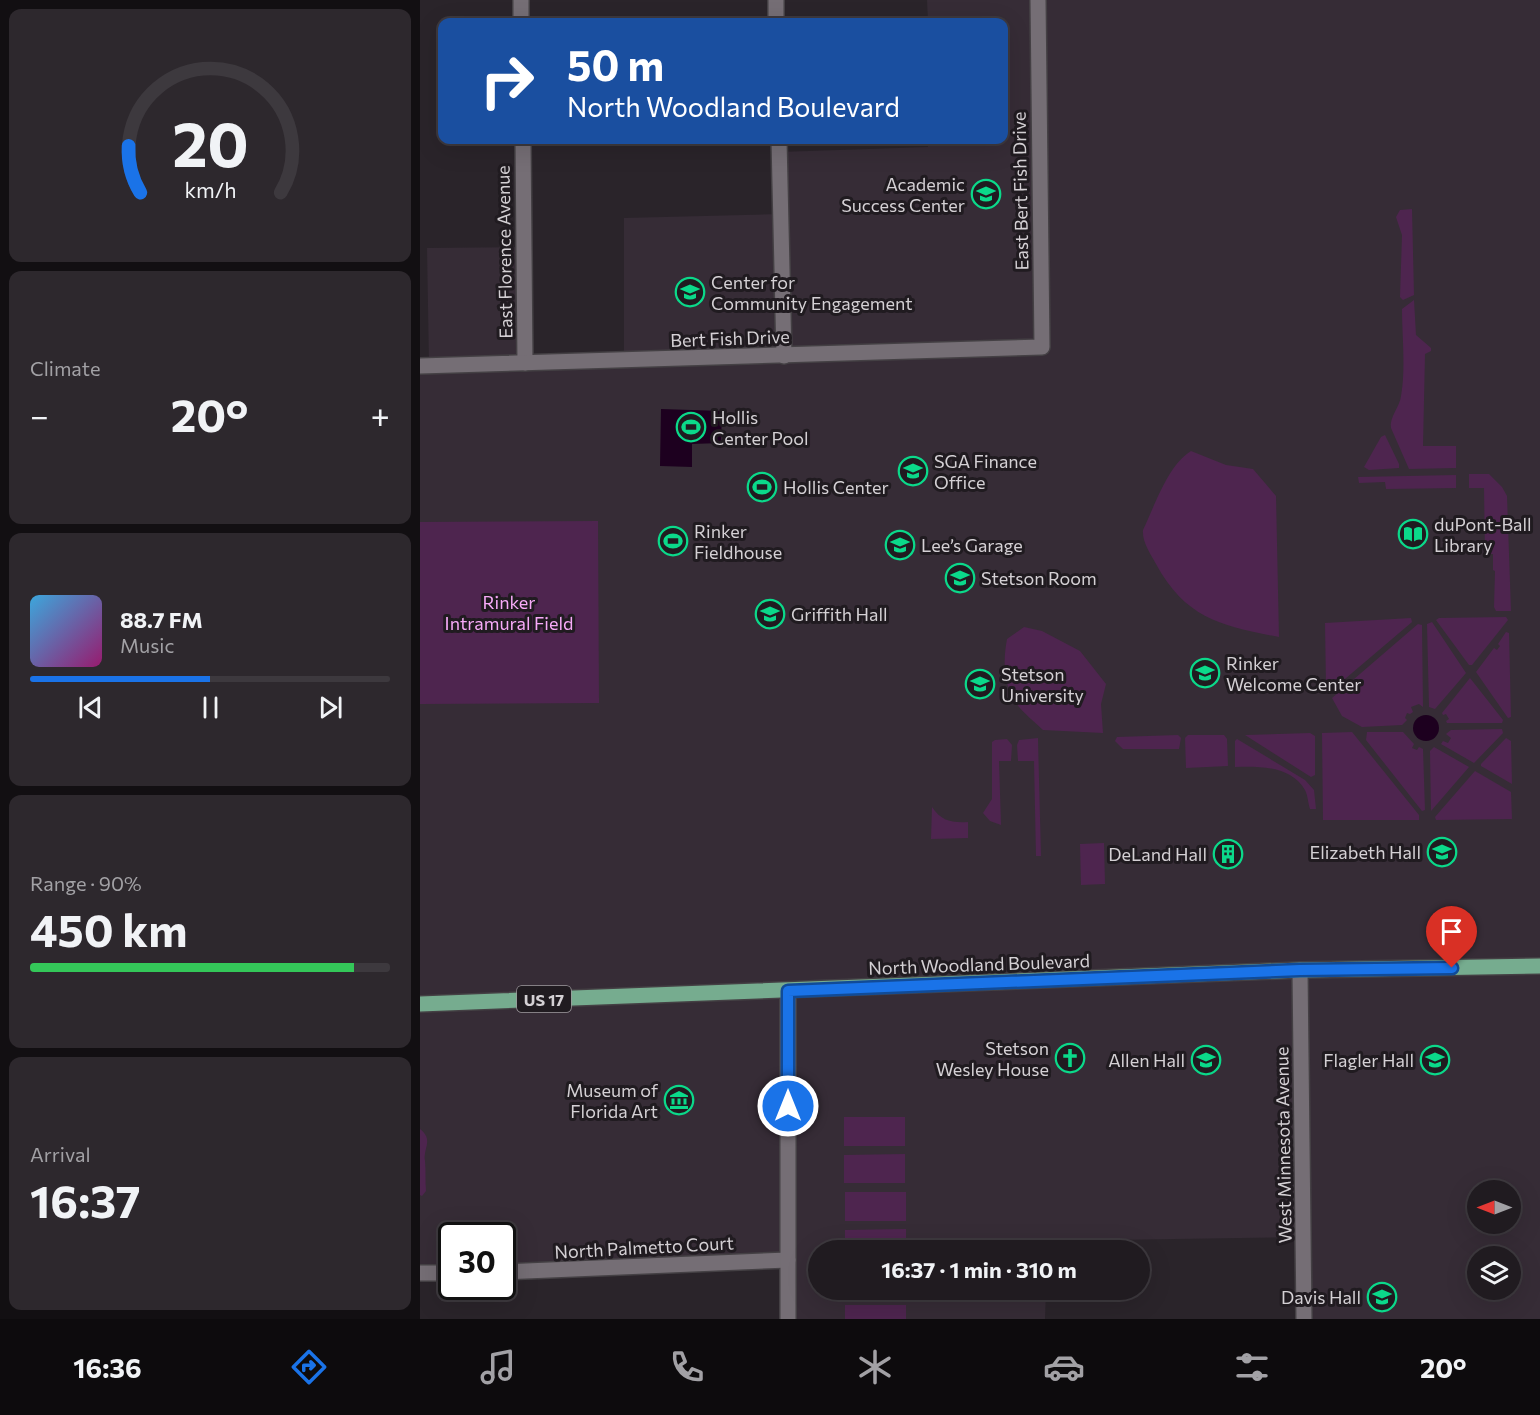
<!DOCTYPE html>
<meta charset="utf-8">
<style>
body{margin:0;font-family:Commissioner,sans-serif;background:#2d282d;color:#f1f3f6;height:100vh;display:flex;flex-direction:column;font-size:22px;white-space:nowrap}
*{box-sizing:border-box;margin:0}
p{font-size:20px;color:#a2a1a5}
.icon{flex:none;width:33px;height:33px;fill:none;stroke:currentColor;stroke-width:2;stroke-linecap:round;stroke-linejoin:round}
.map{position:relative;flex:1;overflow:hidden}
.side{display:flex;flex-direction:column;gap:9px;padding:9px;background:#120f12;width:420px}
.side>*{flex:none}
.top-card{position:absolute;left:18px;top:18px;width:570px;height:126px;border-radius:12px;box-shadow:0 6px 24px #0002,0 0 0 2px #3d393e;background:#1a4fa0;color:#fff;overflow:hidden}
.needle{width:39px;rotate:270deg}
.controls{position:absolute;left:1047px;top:1180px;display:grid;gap:12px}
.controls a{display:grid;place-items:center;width:54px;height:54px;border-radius:50%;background:#201b20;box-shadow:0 6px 24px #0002,0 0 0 2px #3d393e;font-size:30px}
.speed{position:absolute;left:18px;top:1222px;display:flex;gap:12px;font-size:30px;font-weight:700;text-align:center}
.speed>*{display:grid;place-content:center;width:78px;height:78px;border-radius:50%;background:#201b20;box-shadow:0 6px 24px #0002,0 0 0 2px #3d393e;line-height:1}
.speed .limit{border:3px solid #111;border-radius:9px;background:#fff;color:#111}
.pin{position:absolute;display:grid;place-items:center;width:51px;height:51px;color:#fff;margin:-62px -26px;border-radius:50% 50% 50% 0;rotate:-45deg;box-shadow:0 0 6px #0007}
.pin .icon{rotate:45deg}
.me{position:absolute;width:66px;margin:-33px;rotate:0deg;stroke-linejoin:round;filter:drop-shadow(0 0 4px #0008)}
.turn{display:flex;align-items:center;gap:21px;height:126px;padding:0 30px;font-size:27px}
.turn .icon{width:78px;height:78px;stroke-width:2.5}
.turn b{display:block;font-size:42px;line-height:51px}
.big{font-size:45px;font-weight:700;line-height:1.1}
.side .card{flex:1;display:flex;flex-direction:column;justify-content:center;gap:9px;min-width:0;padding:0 21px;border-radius:12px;background:#2d282d}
.side .dial{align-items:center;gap:0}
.dial svg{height:156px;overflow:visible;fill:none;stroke:#3d393e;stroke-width:7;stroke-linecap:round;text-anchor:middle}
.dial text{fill:#f1f3f6;stroke:none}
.song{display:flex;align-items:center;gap:18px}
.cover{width:72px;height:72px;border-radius:9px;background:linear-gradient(135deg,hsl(200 70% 55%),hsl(320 70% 35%))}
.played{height:6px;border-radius:3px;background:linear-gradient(90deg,#1a73e8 50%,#3d393e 50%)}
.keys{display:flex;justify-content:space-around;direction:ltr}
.heat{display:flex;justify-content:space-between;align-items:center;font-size:33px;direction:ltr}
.charge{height:9px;border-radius:4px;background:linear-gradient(90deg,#34c759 90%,#3d393e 0)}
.trip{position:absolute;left:388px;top:1240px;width:342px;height:60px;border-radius:30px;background:#201b20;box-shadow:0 6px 24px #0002,0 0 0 2px #3d393e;font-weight:700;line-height:60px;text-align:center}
.tab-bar{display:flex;height:96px;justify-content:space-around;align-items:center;background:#0d0b0d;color:#a2a1a5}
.tab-bar .icon{width:42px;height:42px}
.tab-bar .on{color:#1a73e8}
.tab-bar b{font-size:27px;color:#f1f3f6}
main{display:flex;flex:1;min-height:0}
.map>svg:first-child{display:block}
.built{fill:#362c36;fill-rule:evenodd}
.green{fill:#4e254f}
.water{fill:#1d001f}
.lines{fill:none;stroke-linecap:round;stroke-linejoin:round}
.minor-casing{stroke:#444044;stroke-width:18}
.tertiary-casing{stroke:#444044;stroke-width:18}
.primary-casing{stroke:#444044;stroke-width:18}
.minor{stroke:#756e75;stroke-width:15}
.tertiary{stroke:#756e75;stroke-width:15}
.primary{stroke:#76ac8f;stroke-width:15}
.route-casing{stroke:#114b97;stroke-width:15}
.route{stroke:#1a73e8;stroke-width:10}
.labels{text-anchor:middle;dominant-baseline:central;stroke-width:6;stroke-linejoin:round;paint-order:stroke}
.shield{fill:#201b20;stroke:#9e9a9e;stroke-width:1.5}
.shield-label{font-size:16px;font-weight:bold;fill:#d4d0d4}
.poi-label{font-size:18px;fill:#d4d0d4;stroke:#201b20;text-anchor:start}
.street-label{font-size:18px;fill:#d4d0d4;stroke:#201b20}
.park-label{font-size:18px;fill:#f7aaf8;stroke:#201b20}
</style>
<main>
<section class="side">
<div class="card dial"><svg viewBox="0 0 100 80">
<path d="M14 69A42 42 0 1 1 86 69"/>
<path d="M14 69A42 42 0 0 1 8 45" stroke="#1a73e8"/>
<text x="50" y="56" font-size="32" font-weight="700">20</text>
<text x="50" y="72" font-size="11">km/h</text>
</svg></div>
<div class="card"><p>Climate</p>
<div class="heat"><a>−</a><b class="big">20°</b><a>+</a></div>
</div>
<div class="card">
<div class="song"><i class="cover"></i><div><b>88.7 FM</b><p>Music</p></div></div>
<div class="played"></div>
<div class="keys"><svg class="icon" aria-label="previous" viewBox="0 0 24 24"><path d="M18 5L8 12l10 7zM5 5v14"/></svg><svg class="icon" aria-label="pause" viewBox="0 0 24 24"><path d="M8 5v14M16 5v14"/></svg><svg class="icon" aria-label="next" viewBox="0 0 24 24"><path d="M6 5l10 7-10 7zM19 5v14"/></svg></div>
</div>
<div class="card"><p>Range · 90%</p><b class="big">450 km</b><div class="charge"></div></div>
<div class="card"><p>Arrival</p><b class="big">16:37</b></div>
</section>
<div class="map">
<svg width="1120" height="1319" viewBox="0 0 1120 1319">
<rect width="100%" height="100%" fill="#2a242a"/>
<path class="built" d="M 507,0 L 1120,0 L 1120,1319 L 884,1319 L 883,1237 L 626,1241 L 626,1251 L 399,1251 L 399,1290 L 626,1290 L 625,1319 L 368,1319 L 368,1261 L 83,1263 L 82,1236 L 32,1236 L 31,1264 L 28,1264 L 28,1273 L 0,1273 L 0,366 L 9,365 L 7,248 L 104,247 L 105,363 L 204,360 L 204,218 L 360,214 L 359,152 L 508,147 L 508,140 L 584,140 L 584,22 L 508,22 ZM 107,1002 L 106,1009 L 28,1011 L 28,1005 ZM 1058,1191 L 1090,1191 L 1090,1224 L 1058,1224 ZM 1058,1257 L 1090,1257 L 1090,1290 L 1058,1290 Z"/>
<g class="green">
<path d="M 992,209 L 994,295 L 983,300 L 980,297 L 982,235 L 976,217 L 980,210 Z"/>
<path d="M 994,300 L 996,335 L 1011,348 L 1011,351 L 1005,354 L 1003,446 L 1036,446 L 1036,468 L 989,469 L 971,428 C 969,417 980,407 981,396 C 986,371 982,335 982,309 Z"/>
<path d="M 965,435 L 979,464 L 979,468 L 949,470 L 944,467 L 961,437 Z"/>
<path d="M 771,451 L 806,465 L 833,469 L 856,496 L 859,637 C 802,626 766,619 736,564 C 730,553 722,542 723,530 C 735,505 748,465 771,451 Z"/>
<path d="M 1049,474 L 1069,474 L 1082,487 L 1087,496 L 1091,611 L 1076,611 L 1074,607 L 1075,571 L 1073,570 L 1073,554 L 1065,554 L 1064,488 L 1049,488 Z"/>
<path d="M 1036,475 L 1036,488 L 966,489 L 965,482 L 939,483 L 938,477 Z"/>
<path d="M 178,521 L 179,703 L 0,704 L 0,522 Z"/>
<path d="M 1086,617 L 1088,620 L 1052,665 L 1049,665 L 1016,620 L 1019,618 Z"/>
<path d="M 991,618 L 992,622 L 912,690 L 906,687 L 905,623 Z"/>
<path d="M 1012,622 L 1046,673 L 1015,709 L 1009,707 L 1007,624 Z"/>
<path d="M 998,624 L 1002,625 L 1003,707 L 999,704 L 991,707 L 993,712 L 990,714 L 987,713 L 985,718 L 987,720 L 982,725 L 942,727 L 922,716 L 912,698 Z"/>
<path d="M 604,627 L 622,631 L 660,651 L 686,684 L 681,704 L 683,733 L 623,730 C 614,721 603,713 596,703 C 583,683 583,661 587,639 Z"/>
<path d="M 1086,632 L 1089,633 L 1091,717 L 1088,718 L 1056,672 L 1074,648 L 1077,650 L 1080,646 L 1078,644 Z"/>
<path d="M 1050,678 L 1083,720 L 1082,723 L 1027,723 L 1026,721 L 1029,719 L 1026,714 L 1023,715 L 1022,713 Z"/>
<path d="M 1082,729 L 1083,733 L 1054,763 L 1021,744 L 1023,741 L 1028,743 L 1031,738 L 1026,734 L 1031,730 Z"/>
<path d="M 932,732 L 999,815 L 999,820 L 903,820 L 902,733 Z"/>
<path d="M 947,732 L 983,732 L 994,744 L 992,748 L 997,750 L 999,747 L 1003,749 L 1005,810 L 1002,811 L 946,740 Z"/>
<path d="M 890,733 L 895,736 L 895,775 L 891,777 L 825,735 Z"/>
<path d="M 758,735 L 761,738 L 759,749 L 703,749 L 695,741 L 697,737 Z"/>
<path d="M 768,735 L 804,735 L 807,739 L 808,766 L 766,768 L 765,738 Z"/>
<path d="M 618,738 L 618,740 L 621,856 L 616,856 L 614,761 L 598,761 L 597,745 L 599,740 Z"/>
<path d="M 1086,738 L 1091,741 L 1092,784 L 1061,766 L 1061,764 Z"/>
<path d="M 587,739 L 592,745 L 591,761 L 579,761 L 581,825 L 570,821 L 563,813 L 572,799 L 572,742 L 575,740 Z"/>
<path d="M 817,739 L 885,780 L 894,790 L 896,809 L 890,809 C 888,803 888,796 885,790 C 871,766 839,766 815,767 L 815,741 Z"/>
<path d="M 1014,747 L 1049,767 L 1011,811 L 1010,751 Z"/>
<path d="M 1055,771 L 1091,792 L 1092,819 L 1016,820 L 1015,817 Z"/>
<path d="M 512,807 C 521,821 532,823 548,822 L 548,838 L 511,839 Z"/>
<path d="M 684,843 L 685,884 L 661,885 L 660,844 Z"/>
<rect x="424" y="1117" width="61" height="29"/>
<path d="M 0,1129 C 14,1140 3,1148 5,1161 C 6,1171 5,1181 6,1191 L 2,1196 L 0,1195 Z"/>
<path d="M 485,1154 L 485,1183 L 424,1183 L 424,1155 Z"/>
<rect x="425" y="1192" width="61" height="29"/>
<path d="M 486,1229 L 486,1251 L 425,1251 L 425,1230 Z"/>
<rect x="425" y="1290" width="61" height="6"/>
<rect x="425" y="1305" width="61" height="14"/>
</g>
<g class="water">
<path d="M 241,409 L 302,411 L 301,443 L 272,444 L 272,467 L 240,466 Z"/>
<circle cx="1006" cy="728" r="13"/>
</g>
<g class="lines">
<g class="minor-casing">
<g id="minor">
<path d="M 101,0 L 101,22"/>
<path d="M 356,0 L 356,22"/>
<path d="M 103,140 L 105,363"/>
<path d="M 359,140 L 364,356"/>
<path d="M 0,366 L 622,347 L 618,0"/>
<path d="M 82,1272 L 368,1260"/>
<path d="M 0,1273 L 32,1273"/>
<path d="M 368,1319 L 368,991"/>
</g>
</g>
<g class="tertiary-casing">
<path id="tertiary" d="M 880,970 L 884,1319"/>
</g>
<g class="primary-casing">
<path id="primary" d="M 0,1004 L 880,970 L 1120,966"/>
</g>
<use href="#minor" class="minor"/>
<use href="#tertiary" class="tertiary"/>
<use href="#primary" class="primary"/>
</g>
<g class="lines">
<g class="route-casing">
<path id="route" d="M 368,1106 L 368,991 L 880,970 L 1032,968"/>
</g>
<use href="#route" class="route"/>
</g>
<defs>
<g id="university-ring" transform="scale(1.5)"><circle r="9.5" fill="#201b20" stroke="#0bd98a" stroke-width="1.5"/><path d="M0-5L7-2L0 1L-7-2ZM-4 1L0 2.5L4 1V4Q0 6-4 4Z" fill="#0bd98a"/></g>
<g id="stadium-ring" transform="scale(1.5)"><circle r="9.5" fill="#201b20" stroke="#0bd98a" stroke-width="1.5"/><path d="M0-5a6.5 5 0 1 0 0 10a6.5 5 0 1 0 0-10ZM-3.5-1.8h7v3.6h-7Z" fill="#0bd98a"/></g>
<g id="library-ring" transform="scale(1.5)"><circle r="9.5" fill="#201b20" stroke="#0bd98a" stroke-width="1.5"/><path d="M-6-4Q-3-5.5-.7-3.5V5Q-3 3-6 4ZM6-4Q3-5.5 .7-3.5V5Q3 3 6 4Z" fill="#0bd98a"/></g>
<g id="building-ring" transform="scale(1.5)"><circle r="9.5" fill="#201b20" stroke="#0bd98a" stroke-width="1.5"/><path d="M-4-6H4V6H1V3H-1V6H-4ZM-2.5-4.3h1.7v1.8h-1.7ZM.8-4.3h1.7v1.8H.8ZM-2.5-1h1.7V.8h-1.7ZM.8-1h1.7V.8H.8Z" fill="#0bd98a"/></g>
<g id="church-ring" transform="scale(1.5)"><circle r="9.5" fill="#201b20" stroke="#0bd98a" stroke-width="1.5"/><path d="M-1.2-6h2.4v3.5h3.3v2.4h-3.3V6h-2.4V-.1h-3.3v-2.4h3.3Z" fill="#0bd98a"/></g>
<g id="museum-ring" transform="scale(1.5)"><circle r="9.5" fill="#201b20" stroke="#0bd98a" stroke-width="1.5"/><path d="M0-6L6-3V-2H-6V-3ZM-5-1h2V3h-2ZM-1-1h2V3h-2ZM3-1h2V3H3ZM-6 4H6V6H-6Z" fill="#0bd98a"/></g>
</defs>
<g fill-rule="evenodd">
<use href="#university-ring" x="566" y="194"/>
<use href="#university-ring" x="270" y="292"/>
<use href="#stadium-ring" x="271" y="427"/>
<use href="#university-ring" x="493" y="471"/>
<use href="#stadium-ring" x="342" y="487"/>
<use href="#library-ring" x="993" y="534"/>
<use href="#stadium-ring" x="253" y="541"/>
<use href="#university-ring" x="480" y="545"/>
<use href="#university-ring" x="540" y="578"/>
<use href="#university-ring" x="350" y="614"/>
<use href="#university-ring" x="785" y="673"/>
<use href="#university-ring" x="560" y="684"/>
<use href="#university-ring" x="1022" y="852"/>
<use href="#building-ring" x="808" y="854"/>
<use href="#church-ring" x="650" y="1058"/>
<use href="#university-ring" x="786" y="1060"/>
<use href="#university-ring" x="1015" y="1060"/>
<use href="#museum-ring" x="259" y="1100"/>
<use href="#university-ring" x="962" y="1297"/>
</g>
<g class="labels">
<rect class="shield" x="97" y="986" width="54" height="26" rx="4.5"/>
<g class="shield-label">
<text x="124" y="999">US 17</text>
</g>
<g class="poi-label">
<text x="545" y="184" text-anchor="end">Academic<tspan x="545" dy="21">Success Center</tspan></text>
<text x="291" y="282">Center for<tspan x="291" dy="21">Community Engagement</tspan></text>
<text x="292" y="417">Hollis<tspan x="292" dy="21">Center Pool</tspan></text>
<text x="514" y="461">SGA Finance<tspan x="514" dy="21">Office</tspan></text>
<text x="363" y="487">Hollis Center</text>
<text x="1014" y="524">duPont-Ball<tspan x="1014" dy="21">Library</tspan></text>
<text x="274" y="531">Rinker<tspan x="274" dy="21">Fieldhouse</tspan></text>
<text x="501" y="545">Lee’s Garage</text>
<text x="561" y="578">Stetson Room</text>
<text x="371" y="614">Griffith Hall</text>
<text x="806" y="663">Rinker<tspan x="806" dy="21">Welcome Center</tspan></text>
<text x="581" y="674">Stetson<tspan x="581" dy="21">University</tspan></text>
<text x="1001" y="852" text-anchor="end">Elizabeth Hall</text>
<text x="787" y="854" text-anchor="end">DeLand Hall</text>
<text x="629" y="1048" text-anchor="end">Stetson<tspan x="629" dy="21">Wesley House</tspan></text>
<text x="765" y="1060" text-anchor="end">Allen Hall</text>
<text x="994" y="1060" text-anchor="end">Flagler Hall</text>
<text x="238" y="1090" text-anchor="end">Museum of<tspan x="238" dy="21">Florida Art</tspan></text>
<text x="941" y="1297" text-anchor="end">Davis Hall</text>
</g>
<g class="street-label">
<text transform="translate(600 191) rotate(-91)">East Bert Fish Drive</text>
<text transform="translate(84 252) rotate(-91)">East Florence Avenue</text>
<text transform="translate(310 338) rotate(-2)">Bert Fish Drive</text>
<text transform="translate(559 964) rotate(-2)">North Woodland Boulevard</text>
<text transform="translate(863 1145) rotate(-91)">West Minnesota Avenue</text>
<text transform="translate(224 1247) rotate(-3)">North Palmetto Court</text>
</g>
<g class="park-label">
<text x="89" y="602">Rinker<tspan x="89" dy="21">Intramural Field</tspan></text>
</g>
</g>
</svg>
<div class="controls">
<a><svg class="needle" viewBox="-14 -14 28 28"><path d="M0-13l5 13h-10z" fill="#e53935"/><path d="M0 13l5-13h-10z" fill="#a2a1a5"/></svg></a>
<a><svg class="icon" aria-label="layers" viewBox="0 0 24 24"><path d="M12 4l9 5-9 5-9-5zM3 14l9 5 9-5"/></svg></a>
</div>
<div class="speed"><div class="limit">30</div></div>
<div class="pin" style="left:1032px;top:968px;background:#d93025"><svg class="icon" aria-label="arrive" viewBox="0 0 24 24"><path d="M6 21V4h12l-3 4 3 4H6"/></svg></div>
<svg class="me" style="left:368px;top:1106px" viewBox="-20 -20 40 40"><circle r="17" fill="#1a73e8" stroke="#fff" stroke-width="3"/><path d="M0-11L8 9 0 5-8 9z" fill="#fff"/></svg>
<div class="trip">16:37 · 1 min · 310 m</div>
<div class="top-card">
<div class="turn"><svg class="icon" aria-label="right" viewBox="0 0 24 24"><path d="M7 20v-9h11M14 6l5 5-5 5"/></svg><div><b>50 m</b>North Woodland Boulevard</div></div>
</div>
</div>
</main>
<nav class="tab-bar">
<b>16:36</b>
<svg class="icon on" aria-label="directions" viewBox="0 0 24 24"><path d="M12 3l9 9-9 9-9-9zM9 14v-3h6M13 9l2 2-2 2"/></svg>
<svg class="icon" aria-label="music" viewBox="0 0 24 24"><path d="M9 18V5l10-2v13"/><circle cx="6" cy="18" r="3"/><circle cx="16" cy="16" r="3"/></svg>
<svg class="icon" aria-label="phone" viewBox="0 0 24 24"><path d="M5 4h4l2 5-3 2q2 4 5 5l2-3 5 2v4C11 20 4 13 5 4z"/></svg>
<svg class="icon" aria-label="climate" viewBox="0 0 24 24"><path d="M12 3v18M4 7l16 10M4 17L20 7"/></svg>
<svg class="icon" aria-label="car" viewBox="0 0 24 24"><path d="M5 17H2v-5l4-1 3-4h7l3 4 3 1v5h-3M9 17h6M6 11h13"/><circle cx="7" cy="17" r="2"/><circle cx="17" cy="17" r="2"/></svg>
<svg class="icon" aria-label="filters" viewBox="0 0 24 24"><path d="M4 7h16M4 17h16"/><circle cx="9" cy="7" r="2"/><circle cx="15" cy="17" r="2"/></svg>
<b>20°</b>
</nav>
